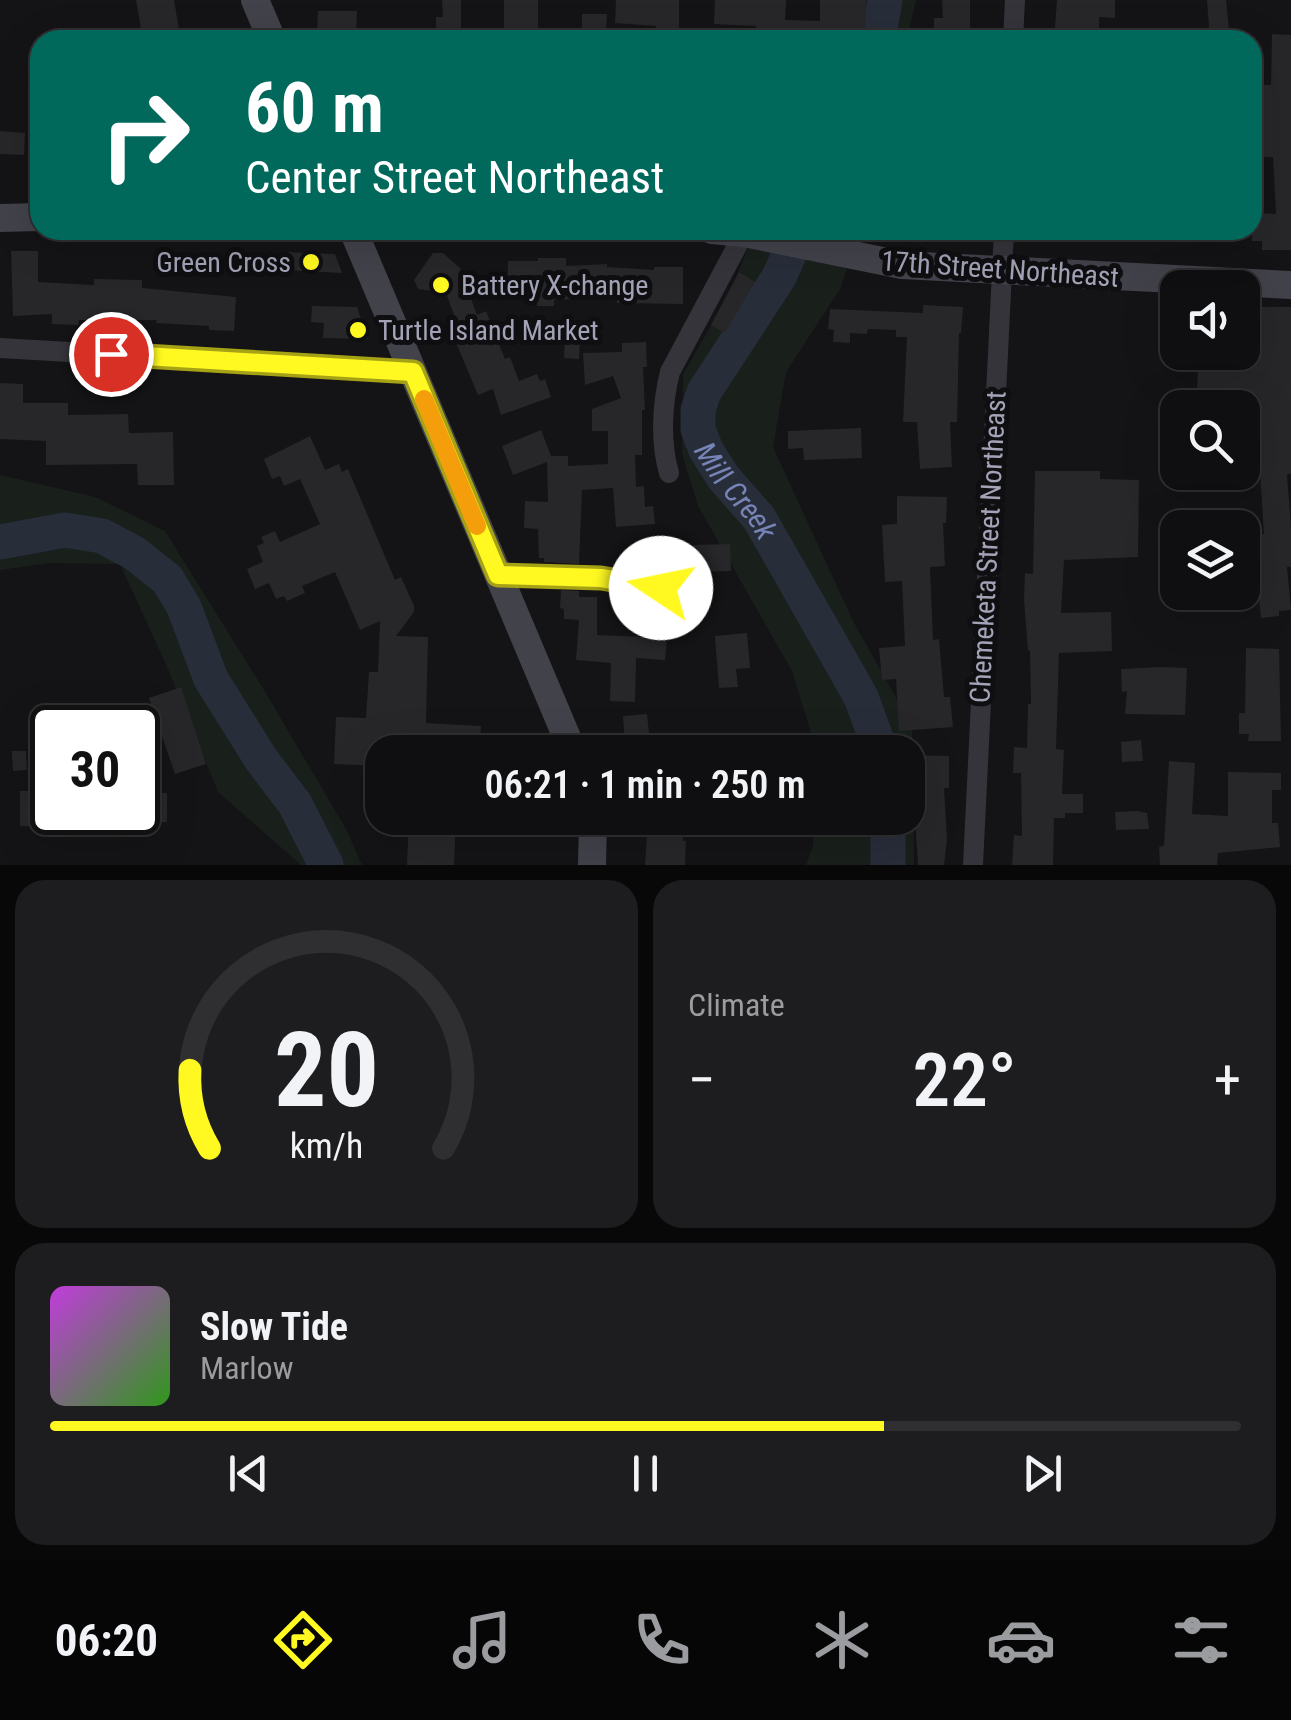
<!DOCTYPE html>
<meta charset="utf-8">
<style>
body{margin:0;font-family:"Roboto Condensed",sans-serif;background:#1d1c1e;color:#f1f3f6;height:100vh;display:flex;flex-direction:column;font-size:38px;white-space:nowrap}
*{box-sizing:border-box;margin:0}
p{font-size:32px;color:#9b9c9f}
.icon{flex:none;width:55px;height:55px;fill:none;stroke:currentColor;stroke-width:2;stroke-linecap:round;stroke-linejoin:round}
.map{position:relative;height:865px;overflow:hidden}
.side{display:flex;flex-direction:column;gap:15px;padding:15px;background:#080809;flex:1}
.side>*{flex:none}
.top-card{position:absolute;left:30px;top:30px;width:1232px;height:210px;border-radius:30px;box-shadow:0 10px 40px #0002,0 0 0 2px #2f2e30;background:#00695c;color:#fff;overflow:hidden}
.fabs{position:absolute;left:1160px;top:270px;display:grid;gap:20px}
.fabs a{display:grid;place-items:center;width:100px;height:100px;border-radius:20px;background:#0f0e10;box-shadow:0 10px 40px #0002,0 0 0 2px #2f2e30;font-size:50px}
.speed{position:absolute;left:30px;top:705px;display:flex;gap:20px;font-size:50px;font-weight:700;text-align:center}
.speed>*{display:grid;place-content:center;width:130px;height:130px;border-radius:50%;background:#0f0e10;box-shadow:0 10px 40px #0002,0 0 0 2px #2f2e30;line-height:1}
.speed .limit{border:5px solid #111;border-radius:15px;background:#fff;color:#111}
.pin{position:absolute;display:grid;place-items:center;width:85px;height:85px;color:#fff;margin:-42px;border:5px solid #fff;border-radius:50%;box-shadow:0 2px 10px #0007}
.me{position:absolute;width:110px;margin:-55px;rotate:281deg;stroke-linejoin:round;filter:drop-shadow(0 0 8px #0008)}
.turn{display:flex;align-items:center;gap:35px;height:210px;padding:0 50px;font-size:45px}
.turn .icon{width:130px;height:130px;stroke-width:2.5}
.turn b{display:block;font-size:70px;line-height:85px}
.big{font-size:75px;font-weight:600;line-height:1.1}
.side .widget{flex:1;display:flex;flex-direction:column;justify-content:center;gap:15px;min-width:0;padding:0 35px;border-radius:30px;background:#1d1c1e}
.side .dial{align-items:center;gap:0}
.dial svg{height:260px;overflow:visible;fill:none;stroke:#2f2e30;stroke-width:7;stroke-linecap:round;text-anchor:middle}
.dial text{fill:#f1f3f6;stroke:none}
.song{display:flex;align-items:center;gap:30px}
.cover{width:120px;height:120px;border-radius:15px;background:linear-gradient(135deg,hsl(290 70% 55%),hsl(110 70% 35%))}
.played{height:10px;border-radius:5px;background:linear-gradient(90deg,#fff921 70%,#2f2e30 70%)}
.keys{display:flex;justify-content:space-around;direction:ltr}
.heat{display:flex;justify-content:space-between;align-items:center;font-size:55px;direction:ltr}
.side .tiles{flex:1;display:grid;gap:15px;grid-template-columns:1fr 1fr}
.widget:last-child{grid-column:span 2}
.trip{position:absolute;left:365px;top:735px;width:560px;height:100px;border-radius:30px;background:#0f0e10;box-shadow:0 10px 40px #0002,0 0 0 2px #2f2e30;font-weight:600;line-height:100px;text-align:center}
.menu{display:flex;height:160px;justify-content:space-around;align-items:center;background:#060606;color:#9b9c9f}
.menu .icon{width:70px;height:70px}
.menu .selected{color:#fff921}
.menu b{font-size:45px;color:#f1f3f6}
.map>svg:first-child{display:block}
.green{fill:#19201c}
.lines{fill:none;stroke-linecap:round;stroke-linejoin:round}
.river{stroke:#282d3a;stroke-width:35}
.building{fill:#272629}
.minor{stroke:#35343b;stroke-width:20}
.secondary{stroke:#42424b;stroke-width:28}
.route-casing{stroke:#a6a215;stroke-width:25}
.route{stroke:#fff921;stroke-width:18}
.slow{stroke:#f59e0b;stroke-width:18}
.poi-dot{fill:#fff921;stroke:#0f0e10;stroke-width:4}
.labels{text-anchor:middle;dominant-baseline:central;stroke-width:10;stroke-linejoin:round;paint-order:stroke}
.poi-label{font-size:28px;fill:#a3a3b7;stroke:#0f0e10;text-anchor:start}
.street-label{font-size:28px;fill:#a3a3b7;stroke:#0f0e10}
.water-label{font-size:30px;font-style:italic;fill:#7684b6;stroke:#0f0e10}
</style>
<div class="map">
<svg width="1291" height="865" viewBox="0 0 1291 865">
<rect width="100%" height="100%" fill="#141315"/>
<g class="green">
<path d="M 839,0 L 916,0 L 907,40 L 825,40 Z"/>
<path d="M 755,230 L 861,230 L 840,289 L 786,372 L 773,447 L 853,621 L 912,726 L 914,865 L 806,865 L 813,845 L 814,818 L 908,818 L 908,752 L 817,752 L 792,671 L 698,506 L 682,454 L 683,374 L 729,295 Z"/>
<path d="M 0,475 L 95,497 L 165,531 L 264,690 L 346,829 L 362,865 L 301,865 L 218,792 L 168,669 L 120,564 L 50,563 L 0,570 Z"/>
</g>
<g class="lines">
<g class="river">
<path d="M 878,40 L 885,0"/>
<path id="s1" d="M 800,230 L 779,277 L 704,392 L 698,410 L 698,429 L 706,450 L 723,477 L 759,518 L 861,697 L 881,752"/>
<path d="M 0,542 L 65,530 L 102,536 L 134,553 L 167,579 L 184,607 L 211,679 L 261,759 L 295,804 L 326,865"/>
<path d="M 888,865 L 888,818"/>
</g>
</g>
<g class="building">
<path d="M 136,0 L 174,0 L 180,35 L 143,40 Z"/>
<path d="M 442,0 L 461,0 L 461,40 L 436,40 L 436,17 L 443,17 Z"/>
<rect x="504" y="0" width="34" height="40"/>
<path d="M 616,0 L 679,0 L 679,36 L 656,36 L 656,26 L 615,23 Z"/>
<path d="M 715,0 L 786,0 L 785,20 L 820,21 L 820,0 L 866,0 L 865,33 L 795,35 L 794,40 L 764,39 L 764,31 L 756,30 L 756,26 L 714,24 Z"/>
<path d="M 942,0 L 970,0 L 970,40 L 934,40 L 934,18 L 943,18 Z"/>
<path d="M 1057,0 L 1115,0 L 1115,18 L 1099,17 L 1099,40 L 1054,40 Z"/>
<path d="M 1207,0 L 1226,0 L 1230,40 L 1210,40 Z"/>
<path d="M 318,11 L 357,11 L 356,34 L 317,32 Z"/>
<path d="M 582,14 L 607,14 L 606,31 L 582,31 Z"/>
<path d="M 1272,34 L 1291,35 L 1291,250 L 1262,250 L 1262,241 L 1252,241 L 1252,213 L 1276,214 L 1273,157 L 1261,157 L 1260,85 L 1271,85 Z"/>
<path d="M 0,131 L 25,133 L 24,155 L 0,154 Z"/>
<path d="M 11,251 L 38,251 L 38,282 L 94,285 L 94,279 L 142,280 L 142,288 L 236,297 L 234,331 L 209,330 L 209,326 L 156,323 L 157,320 L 79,320 L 78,325 L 52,324 L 52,314 L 13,316 Z"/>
<path d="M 283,252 L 335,254 L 342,273 L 282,270 Z"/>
<path d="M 433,253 L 443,253 L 460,268 L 477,315 L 486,311 L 505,359 L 510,357 L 519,381 L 537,374 L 540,381 L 545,379 L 551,397 L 501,415 L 493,389 L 478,395 L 449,326 L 457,323 L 446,293 L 418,289 L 414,280 Z"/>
<path d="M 538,258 L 566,258 L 566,266 L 607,264 L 607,267 L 654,270 L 654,267 L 683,267 L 683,304 L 617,303 L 617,297 L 554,300 L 554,306 L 537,306 L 538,289 L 507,289 L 508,261 L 538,261 Z"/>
<path d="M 739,272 L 755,282 L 725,333 L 711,325 Z"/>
<path d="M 923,305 L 963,307 L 961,333 L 959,333 L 957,422 L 950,422 L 952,467 L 920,469 L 917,422 L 903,422 L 907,337 L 896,337 L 896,330 L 868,329 L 867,334 L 850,333 L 850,343 L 833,342 L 834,330 L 828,329 L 830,309 L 923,313 Z"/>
<path d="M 312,306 L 357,307 L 368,339 L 323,338 L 324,323 L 311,322 Z"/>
<path d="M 1242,307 L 1291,307 L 1291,474 L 1287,474 L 1291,528 L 1291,567 L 1287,567 L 1291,610 L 1279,611 L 1279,616 L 1261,618 L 1256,571 L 1257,534 L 1264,534 L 1260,473 L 1242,473 L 1242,408 L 1196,408 L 1199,352 L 1242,352 Z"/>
<path d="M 565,341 L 580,341 L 579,359 L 564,358 Z"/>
<path d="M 646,342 L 647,367 L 643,367 L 645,410 L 642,410 L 642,455 L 635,455 L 636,487 L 644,486 L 645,507 L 653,506 L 655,524 L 616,527 L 613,488 L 582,490 L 579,564 L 544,562 L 544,558 L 539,558 L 538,529 L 524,528 L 525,501 L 548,502 L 547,462 L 513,475 L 502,446 L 541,430 L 551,456 L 568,456 L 568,466 L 608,464 L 608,431 L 592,431 L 592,409 L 621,398 L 613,376 L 585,385 L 583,353 L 622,352 L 622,343 Z"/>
<path d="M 0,383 L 23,384 L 23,403 L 68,403 L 68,415 L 128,414 L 129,433 L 173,432 L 174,485 L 138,485 L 137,464 L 46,465 L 46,441 L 0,439 Z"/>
<path d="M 861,428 L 862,458 L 804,460 L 803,448 L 788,449 L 788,431 Z"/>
<path d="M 310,436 L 325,470 L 339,464 L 342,472 L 348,469 L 395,580 L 401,577 L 414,606 L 414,612 L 396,636 L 428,637 L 426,723 L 481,726 L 479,752 L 382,752 L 382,766 L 334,764 L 336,717 L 366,718 L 369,672 L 378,672 L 380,621 L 360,630 L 335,572 L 302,586 L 305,593 L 287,601 L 284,596 L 276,599 L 269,583 L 255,589 L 247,569 L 263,562 L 257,546 L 264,543 L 261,537 L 275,531 L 280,542 L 320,524 L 300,479 L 284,486 L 280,476 L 272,479 L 264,459 Z"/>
<path d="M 1035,471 L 1100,471 L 1100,479 L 1139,480 L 1138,557 L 1064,560 L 1061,613 L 1111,612 L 1112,651 L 1059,653 L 1056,749 L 1064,750 L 1062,794 L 1083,794 L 1083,813 L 1065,813 L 1065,818 L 1054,818 L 1053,865 L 1012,865 L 1014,835 L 1022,836 L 1021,773 L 1013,773 L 1014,747 L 1027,748 L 1028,704 L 1031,704 L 1030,650 L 1028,651 L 1024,600 L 1025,573 L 1033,574 Z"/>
<path d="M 897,496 L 947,497 L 946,523 L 943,523 L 945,566 L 930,567 L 933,640 L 939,639 L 944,697 L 950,697 L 953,727 L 899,731 L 896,679 L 882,680 L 879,648 L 905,646 L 902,581 L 885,582 L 882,525 L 897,524 Z"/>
<path d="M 1178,508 L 1195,509 L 1194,526 L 1177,525 Z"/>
<path d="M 730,544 L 731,571 L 694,572 L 693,545 Z"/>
<path d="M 561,590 L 579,591 L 579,597 L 597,597 L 597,635 L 667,638 L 665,660 L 636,658 L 635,702 L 610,701 L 611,663 L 576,660 L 579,620 L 564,619 L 564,609 L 560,608 Z"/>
<path d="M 747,633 L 750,668 L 736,669 L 738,687 L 719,688 L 715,636 Z"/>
<path d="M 1246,648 L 1279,649 L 1281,741 L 1248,741 L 1249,734 L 1239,734 L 1239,713 L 1245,713 Z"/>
<path d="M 1158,667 L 1187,668 L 1185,715 L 1125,714 L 1127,691 L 1122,692 L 1121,669 Z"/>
<path d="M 181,687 L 206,764 L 175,774 L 149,698 Z"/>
<path d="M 647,714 L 650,743 L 625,745 L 623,716 Z"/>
<path d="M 1141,740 L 1143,761 L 1122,762 L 1121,742 Z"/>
<path d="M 12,751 L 26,751 L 27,770 L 13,771 Z"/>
<path d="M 908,755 L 949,756 L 949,788 L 944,788 L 947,839 L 944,865 L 918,865 L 915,818 L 908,818 Z"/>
<path d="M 1169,761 L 1195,763 L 1192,814 L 1228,816 L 1228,772 L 1281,773 L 1281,790 L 1272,790 L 1272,823 L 1278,823 L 1280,847 L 1218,853 L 1217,865 L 1160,865 L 1159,847 L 1164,846 Z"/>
<path d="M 20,791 L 47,791 L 47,812 L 138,812 L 138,792 L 167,793 L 167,822 L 157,822 L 157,831 L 20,826 Z"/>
<path d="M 1137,811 L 1147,813 L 1149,829 L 1116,830 L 1115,812 Z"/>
<path d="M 409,818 L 456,818 L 454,865 L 407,865 Z"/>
<path d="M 648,818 L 682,818 L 683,841 L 686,841 L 685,865 L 645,865 Z"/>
</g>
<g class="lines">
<g class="minor">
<path d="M 1013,40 L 1015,0"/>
<path d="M 0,348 L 413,372"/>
<path d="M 669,473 C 660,442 662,404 670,372 L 744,233"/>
<path d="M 498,575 C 563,577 627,574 688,599"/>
<path d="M 973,865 L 1004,230"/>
</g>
<g class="secondary">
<path d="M 255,0 L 272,40"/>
<path d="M 0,218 L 40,217"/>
<path d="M 353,230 L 573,752"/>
<path d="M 712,230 L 744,233 L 902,265 L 1291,285"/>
<path d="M 592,865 L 593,818"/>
</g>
</g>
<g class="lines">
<g class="route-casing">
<path id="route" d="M 111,354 L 413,372 L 498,575 L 601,578 L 661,588"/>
</g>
<use href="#route" class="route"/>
<path class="slow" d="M 424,399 L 477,526"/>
</g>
<g class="poi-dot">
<circle cx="311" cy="262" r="10"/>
<circle cx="441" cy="285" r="10"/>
<circle cx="358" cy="330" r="10"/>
</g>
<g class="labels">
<g class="poi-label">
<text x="291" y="262" text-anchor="end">Green Cross</text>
<text x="461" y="285">Battery X-change</text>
<text x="378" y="330">Turtle Island Market</text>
</g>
<g class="street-label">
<text transform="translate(1000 269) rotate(4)">17th Street Northeast</text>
<text transform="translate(988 547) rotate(-87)">Chemeketa Street Northeast</text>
</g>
<g class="water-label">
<text stroke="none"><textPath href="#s1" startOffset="300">Mill Creek</textPath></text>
</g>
</g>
</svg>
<div class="fabs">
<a><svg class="icon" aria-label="sound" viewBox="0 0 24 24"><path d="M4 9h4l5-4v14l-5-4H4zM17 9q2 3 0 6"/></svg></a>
<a><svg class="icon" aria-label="search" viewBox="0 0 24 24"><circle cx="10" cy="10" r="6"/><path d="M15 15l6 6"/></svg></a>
<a><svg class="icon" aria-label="layers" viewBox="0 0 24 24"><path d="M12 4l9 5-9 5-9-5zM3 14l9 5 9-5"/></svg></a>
</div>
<div class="speed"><div class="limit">30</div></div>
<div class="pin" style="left:111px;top:354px;background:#d93025"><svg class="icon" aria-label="arrive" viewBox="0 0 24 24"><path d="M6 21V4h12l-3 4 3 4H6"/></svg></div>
<svg class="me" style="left:661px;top:588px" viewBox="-20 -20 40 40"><circle r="19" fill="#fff"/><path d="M0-13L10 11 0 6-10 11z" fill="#fff921"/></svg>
<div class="trip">06:21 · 1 min · 250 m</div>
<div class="top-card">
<div class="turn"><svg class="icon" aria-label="right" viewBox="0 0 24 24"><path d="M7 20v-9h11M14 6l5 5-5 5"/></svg><div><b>60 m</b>Center Street Northeast</div></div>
</div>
</div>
<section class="side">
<div class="tiles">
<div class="widget dial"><svg viewBox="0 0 100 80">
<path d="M14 69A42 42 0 1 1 86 69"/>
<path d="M14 69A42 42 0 0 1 8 45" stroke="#fff921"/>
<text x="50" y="56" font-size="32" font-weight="700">20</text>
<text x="50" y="72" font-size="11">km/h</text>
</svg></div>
<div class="widget"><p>Climate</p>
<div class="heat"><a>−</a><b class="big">22°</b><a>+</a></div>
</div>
<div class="widget">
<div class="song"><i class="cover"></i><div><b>Slow Tide</b><p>Marlow</p></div></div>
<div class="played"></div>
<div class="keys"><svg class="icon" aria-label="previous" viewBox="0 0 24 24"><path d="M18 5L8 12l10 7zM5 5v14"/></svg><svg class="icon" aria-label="pause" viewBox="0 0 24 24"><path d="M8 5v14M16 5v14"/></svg><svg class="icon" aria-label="next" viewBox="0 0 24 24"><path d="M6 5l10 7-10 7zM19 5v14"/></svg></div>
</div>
</div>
</section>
<nav class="menu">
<b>06:20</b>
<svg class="icon selected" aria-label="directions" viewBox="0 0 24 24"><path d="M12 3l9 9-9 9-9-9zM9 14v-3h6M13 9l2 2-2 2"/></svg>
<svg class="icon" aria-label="music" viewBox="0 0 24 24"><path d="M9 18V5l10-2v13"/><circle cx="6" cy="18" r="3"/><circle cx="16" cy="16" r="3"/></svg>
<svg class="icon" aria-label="phone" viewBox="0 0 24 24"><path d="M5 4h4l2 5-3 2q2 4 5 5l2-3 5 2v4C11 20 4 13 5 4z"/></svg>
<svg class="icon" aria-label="climate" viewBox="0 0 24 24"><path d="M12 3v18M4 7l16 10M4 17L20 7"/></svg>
<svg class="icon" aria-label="car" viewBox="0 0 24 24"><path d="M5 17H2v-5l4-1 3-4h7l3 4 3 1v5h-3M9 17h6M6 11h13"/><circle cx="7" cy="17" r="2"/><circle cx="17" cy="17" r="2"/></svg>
<svg class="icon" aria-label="filters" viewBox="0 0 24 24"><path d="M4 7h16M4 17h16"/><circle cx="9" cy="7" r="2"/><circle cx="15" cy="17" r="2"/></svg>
</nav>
